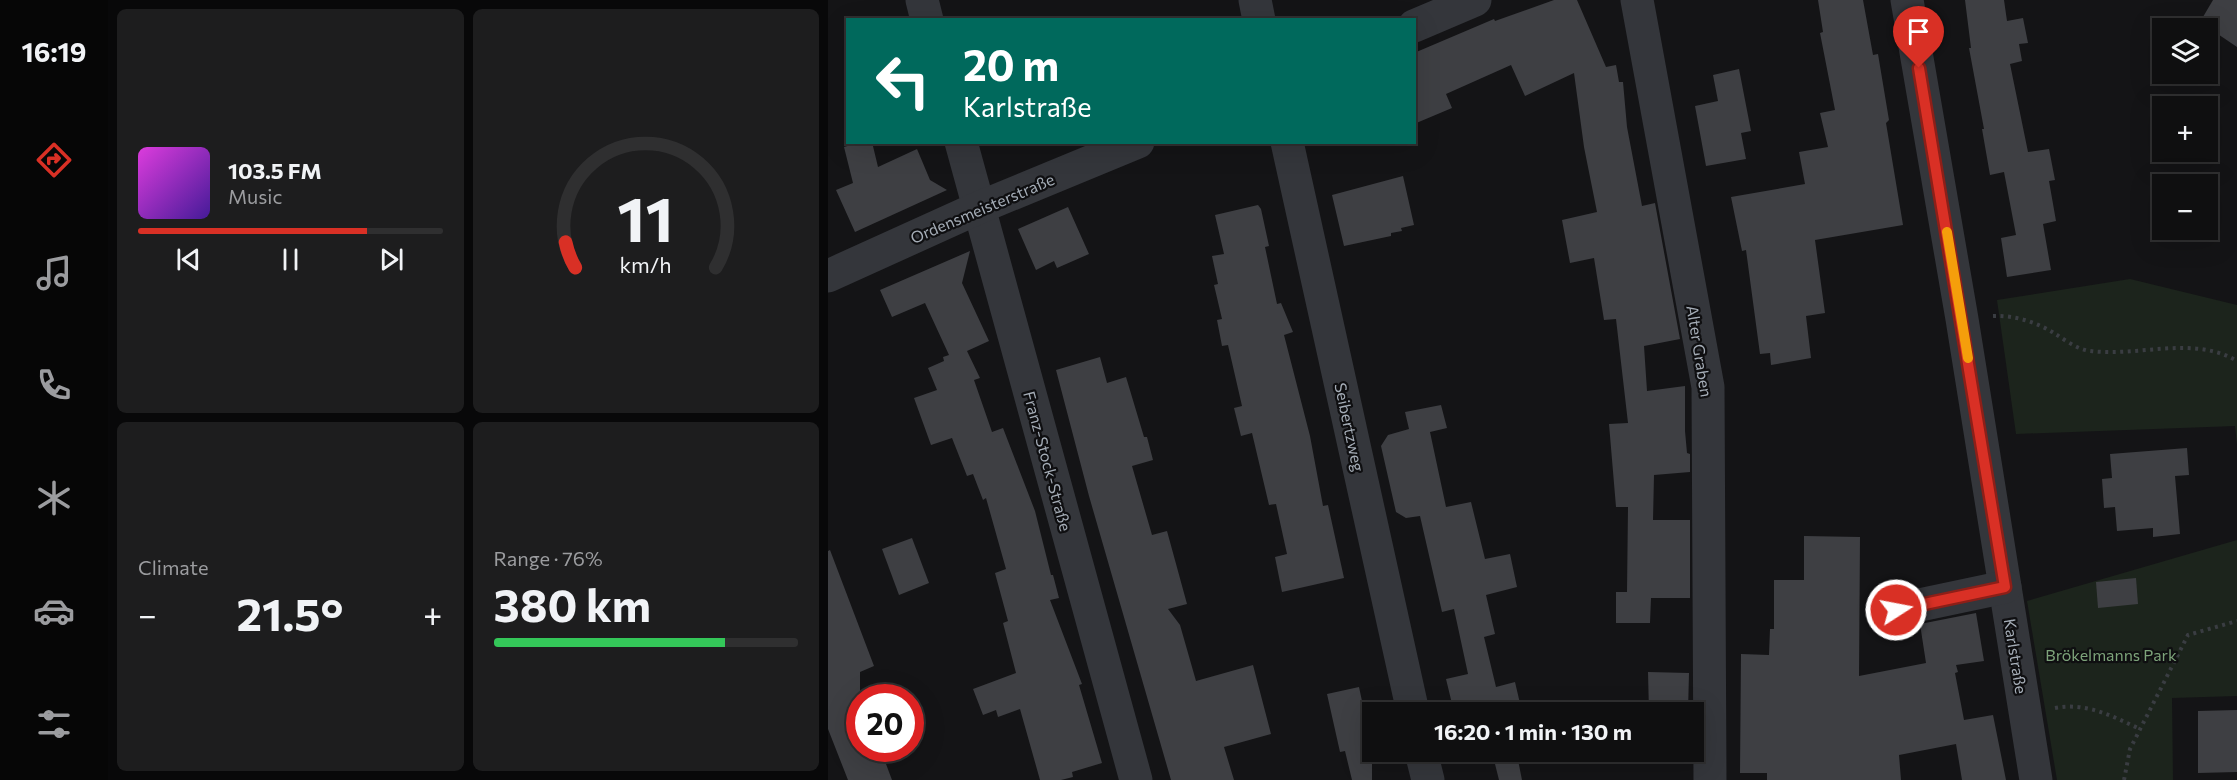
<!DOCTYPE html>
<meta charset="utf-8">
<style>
body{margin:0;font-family:Commissioner,sans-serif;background:#1d1d1e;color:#f1f3f6;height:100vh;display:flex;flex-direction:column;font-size:22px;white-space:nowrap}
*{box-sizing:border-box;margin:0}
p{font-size:20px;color:#9b9c9f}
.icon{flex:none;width:33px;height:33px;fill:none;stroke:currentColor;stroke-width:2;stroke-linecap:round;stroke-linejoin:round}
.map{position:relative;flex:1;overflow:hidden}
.details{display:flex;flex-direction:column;gap:9px;padding:9px;background:#080809;width:720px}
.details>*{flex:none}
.top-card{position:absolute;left:18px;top:18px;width:570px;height:126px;border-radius:0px;box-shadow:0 6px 24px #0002,0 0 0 2px #2f2f30;background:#00695c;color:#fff;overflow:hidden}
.buttons{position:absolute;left:1324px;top:18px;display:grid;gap:12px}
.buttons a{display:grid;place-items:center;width:66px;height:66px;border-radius:0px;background:#0f0f10;box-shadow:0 6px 24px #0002,0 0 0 2px #2f2f30;font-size:30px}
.speed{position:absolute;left:18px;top:684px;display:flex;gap:12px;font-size:30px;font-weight:700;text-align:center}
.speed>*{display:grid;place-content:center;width:78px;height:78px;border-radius:50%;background:#0f0f10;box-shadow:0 6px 24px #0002,0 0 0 2px #2f2f30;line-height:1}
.speed .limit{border:9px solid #d22;background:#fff;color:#111}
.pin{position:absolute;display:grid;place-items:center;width:51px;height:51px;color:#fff;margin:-62px -26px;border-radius:50% 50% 50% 0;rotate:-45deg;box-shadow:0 0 6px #0007}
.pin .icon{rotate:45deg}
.me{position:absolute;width:66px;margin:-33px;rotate:79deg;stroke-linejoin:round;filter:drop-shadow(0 0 4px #0008)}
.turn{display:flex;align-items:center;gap:21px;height:126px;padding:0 18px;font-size:27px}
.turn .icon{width:78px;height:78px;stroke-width:2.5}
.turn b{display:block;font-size:42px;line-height:51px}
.big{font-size:45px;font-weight:700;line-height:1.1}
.details .tile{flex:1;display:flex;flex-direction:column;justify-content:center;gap:9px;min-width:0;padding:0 21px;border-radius:9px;background:#1d1d1e}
.details .dial{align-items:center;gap:0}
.dial svg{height:156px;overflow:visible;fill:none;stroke:#2f2f30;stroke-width:7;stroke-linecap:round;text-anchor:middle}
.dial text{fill:#f1f3f6;stroke:none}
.song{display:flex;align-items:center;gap:18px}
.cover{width:72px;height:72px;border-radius:9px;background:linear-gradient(135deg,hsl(300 70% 55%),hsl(260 70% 35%))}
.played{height:6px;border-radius:3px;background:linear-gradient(90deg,#d93025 75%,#2f2f30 75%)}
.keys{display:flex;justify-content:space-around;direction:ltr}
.heat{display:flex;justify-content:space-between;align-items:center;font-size:33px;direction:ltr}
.charge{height:9px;border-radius:4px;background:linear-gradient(90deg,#34c759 76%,#2f2f30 0)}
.details .tiles{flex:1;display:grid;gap:9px;grid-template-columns:repeat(2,1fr)}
.trip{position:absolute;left:534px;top:702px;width:342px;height:60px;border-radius:0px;background:#0f0f10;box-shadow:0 6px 24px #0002,0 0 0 2px #2f2f30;font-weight:700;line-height:60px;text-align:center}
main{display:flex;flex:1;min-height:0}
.dock{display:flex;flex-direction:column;width:108px;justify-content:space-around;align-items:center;background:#060606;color:#9b9c9f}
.dock .icon{width:42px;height:42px}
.dock .current{color:#d93025}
.dock b{font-size:27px;color:#f1f3f6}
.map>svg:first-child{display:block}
.green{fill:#1c241c}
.building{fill:#3e3f43}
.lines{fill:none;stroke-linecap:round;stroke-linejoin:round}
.path{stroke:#3a3d42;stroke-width:4;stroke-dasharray:3 4.5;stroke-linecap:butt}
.minor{stroke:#34363b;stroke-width:33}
.route-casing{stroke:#8d1f18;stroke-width:15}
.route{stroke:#d93025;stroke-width:10}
.slow{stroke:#f59e0b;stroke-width:10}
.labels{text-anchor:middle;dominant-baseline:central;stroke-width:4.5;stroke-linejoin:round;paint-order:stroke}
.street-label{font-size:16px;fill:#a5adb7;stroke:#0f0f11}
.park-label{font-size:16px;fill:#7da37a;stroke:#0f0f11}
</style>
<main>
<nav class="dock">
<b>16:19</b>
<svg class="icon current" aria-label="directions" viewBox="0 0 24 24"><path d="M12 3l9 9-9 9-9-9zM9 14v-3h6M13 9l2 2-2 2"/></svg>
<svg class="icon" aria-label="music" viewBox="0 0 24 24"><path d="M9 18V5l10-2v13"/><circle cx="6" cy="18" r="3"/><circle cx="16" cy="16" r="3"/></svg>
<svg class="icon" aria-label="phone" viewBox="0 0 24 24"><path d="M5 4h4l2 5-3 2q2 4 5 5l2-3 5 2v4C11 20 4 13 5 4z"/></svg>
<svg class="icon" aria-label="climate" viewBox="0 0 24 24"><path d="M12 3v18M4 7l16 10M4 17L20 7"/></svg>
<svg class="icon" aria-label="car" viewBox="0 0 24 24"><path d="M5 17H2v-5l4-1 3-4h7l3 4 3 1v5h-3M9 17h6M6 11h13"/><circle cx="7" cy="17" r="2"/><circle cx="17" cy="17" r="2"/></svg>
<svg class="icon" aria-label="filters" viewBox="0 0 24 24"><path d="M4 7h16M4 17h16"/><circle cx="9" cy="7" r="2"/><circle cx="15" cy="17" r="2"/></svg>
</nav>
<section class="details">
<div class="tiles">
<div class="tile">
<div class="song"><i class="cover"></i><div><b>103.5 FM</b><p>Music</p></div></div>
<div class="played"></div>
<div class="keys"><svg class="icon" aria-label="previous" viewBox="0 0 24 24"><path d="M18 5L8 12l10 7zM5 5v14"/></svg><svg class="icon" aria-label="pause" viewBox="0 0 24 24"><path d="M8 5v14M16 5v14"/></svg><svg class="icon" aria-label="next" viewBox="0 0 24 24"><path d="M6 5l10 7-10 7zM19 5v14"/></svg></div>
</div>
<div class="tile dial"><svg viewBox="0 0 100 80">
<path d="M14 69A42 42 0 1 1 86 69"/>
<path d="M14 69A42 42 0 0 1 9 56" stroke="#d93025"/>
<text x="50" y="56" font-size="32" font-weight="700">11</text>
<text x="50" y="72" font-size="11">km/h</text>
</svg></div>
<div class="tile"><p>Climate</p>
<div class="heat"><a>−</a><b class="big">21.5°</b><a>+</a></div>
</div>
<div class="tile"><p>Range · 76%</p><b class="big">380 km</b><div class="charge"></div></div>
</div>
</section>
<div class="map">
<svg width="1409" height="780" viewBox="0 0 1409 780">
<rect width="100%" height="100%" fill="#141416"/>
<g class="green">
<path d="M 1302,279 L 1409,305 L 1409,445 L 1407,426 L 1188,434 L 1169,300 Z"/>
<path d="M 1409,540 L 1409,696 L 1344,698 L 1345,780 L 1229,780 L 1199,601 Z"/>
</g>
<g class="building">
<path d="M 726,0 L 749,0 L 778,67 L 788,65 L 791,82 L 795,82 L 799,127 L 814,206 L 827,203 L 852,339 L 816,346 L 819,391 L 857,386 L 857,431 L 859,453 L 862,454 L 862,472 L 826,475 L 825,520 L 862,520 L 862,598 L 823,598 L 822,623 L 788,623 L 788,592 L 799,592 L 800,507 L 788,507 L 781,424 L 800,423 L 788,319 L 776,320 L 766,258 L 742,263 L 734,220 L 769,212 L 756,147 L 746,73 L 697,96 L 683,65 L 618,94 L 624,108 L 586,124 L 586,53 L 666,19 L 667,21 Z"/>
<path d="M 990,0 L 1035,0 L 1045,55 L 1050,54 L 1061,120 L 1058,123 L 1075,225 L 987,240 L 997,313 L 978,316 L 983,358 L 943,365 L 942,353 L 932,354 L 918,250 L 914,251 L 903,197 L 977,184 L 971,152 L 1000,147 L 992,113 L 1007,110 L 992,33 L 995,32 Z"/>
<path d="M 1137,0 L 1176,0 L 1179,21 L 1195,18 L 1200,43 L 1191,44 L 1194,61 L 1182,64 L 1200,152 L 1221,149 L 1227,180 L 1221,181 L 1228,221 L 1215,224 L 1223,270 L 1179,277 L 1173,238 L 1188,235 L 1176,172 L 1162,175 L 1154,129 L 1156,129 L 1141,48 L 1143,48 Z"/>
<path d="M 1385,0 L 1409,0 L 1409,47 L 1372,22 Z"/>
<path d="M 911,69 L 923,131 L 913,133 L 918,159 L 878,166 L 867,106 L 890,101 L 885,75 Z"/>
<path d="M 33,142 L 44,142 L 50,167 L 89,149 L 102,180 L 119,190 L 27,232 L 8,190 L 25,183 L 16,147 Z"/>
<path d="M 575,176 L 586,225 L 573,228 L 574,231 L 563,233 L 563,236 L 516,246 L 504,195 Z"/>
<path d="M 430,205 L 433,209 L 441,246 L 437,247 L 449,304 L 453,303 L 465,332 L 456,335 L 482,436 L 495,506 L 500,505 L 516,578 L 454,592 L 447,557 L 459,554 L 448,504 L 441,505 L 424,433 L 413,436 L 406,408 L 414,406 L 400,345 L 394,346 L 389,320 L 394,319 L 386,285 L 390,284 L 384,256 L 396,254 L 387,215 Z"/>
<path d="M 240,207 L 261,254 L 229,268 L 226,261 L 208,270 L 190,229 Z"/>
<path d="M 142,251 L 134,283 L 161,341 L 139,351 L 152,378 L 146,380 L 164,432 L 175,428 L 207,511 L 223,575 L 225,575 L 231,598 L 222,600 L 254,684 L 251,685 L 274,763 L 244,772 L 245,777 L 233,780 L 212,780 L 192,709 L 170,717 L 168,710 L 155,715 L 145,689 L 188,673 L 175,623 L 180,621 L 167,573 L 178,569 L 158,498 L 155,500 L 145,474 L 139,476 L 124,438 L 103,445 L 86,398 L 109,390 L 100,368 L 116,361 L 115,357 L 121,355 L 97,303 L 64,317 L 52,290 Z"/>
<path d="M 272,357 L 279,383 L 298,377 L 316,437 L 319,437 L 325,460 L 304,466 L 324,535 L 339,531 L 359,604 L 340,609 L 352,625 L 368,681 L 425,665 L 443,734 L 396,747 L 406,780 L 343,780 L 261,496 L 228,370 Z"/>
<path d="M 613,405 L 619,428 L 602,432 L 618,507 L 643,502 L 657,559 L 682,554 L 689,587 L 658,595 L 667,634 L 656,637 L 668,687 L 687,682 L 694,712 L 626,712 L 618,679 L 640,674 L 626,609 L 614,612 L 592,516 L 578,518 L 568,512 L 553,446 L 560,435 L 581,429 L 577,412 Z"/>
<path d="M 1359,448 L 1361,475 L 1347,476 L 1352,534 L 1325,537 L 1325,528 L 1289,531 L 1287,507 L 1276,508 L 1274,479 L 1284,478 L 1282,454 Z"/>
<path d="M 976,536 L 1032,537 L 1031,676 L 1098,663 L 1092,624 L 1148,613 L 1156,661 L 1128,665 L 1130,672 L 1127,673 L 1136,720 L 1165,715 L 1178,780 L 1134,780 L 1128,744 L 1071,755 L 1073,780 L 939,780 L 939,773 L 912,773 L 913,654 L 941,655 L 942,629 L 946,629 L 946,580 L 976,580 Z"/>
<path d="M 84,538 L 101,583 L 71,595 L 54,549 Z"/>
<path d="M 2,550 L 46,666 L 32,672 L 32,748 L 52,748 L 64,780 L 20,780 L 0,729 L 0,551 Z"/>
<path d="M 1308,578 L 1310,604 L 1270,608 L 1268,582 Z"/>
<path d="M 820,672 L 861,673 L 860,712 L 821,712 Z"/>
<path d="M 531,687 L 534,701 L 539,700 L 544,725 L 544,780 L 524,780 L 517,751 L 512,752 L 499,694 Z"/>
<path d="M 1409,710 L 1409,772 L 1370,773 L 1370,711 Z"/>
<path d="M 664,752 L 701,752 L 702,757 L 690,760 L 694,780 L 671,780 Z"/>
</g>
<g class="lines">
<g class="path">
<path d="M 1165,316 C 1186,315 1208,322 1226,333 C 1237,340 1250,350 1263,351 C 1310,357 1366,335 1409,361"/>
<path d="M 1227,708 C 1258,702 1284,716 1312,729"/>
<path d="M 1296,780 L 1302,749 L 1360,635 L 1409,621"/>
</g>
<g class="minor">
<path d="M 94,0 L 99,20"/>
<path d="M 427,0 L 431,20"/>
<path d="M 809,0 L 880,387 L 882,780"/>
<path d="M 1079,0 L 1134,319 L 1208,780"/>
<path d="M 586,26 L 647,0"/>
<path d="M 133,142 L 308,780"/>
<path d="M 459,142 L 585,712"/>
<path d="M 0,276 L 150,208 L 310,142"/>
<path d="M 1068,610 L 1177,587"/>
<path d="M 593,752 L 600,780"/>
</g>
</g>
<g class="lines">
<g class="route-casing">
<path id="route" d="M 1068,610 L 1177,587 L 1091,68"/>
</g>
<use href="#route" class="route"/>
<path class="slow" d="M 1119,232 L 1140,358"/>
</g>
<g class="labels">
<g class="street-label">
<text transform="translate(154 208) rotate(-23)">Ordensmeisterstraße</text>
<text transform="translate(872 351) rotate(81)">Alter Graben</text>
<text transform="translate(522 427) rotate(78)">Seibertzweg</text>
<text transform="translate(220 461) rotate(75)">Franz-Stock-Straße</text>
<text transform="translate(1188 656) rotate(81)">Karlstraße</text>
</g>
<g class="park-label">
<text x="1283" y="654">Brökelmanns Park</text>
</g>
</g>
</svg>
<div class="buttons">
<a><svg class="icon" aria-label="layers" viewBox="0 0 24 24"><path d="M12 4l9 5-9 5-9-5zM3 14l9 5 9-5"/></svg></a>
<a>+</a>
<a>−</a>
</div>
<div class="speed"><div class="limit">20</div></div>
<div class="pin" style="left:1091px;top:68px;background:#d93025"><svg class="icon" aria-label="arrive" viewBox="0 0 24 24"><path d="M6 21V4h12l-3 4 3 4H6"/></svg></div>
<svg class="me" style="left:1068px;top:610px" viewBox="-20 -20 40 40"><circle r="17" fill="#d93025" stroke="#fff" stroke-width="3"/><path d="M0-11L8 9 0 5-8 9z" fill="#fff"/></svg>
<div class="trip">16:20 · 1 min · 130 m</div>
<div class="top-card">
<div class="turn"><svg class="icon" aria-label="left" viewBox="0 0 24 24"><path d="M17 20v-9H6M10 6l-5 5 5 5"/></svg><div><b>20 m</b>Karlstraße</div></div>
</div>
</div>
</main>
